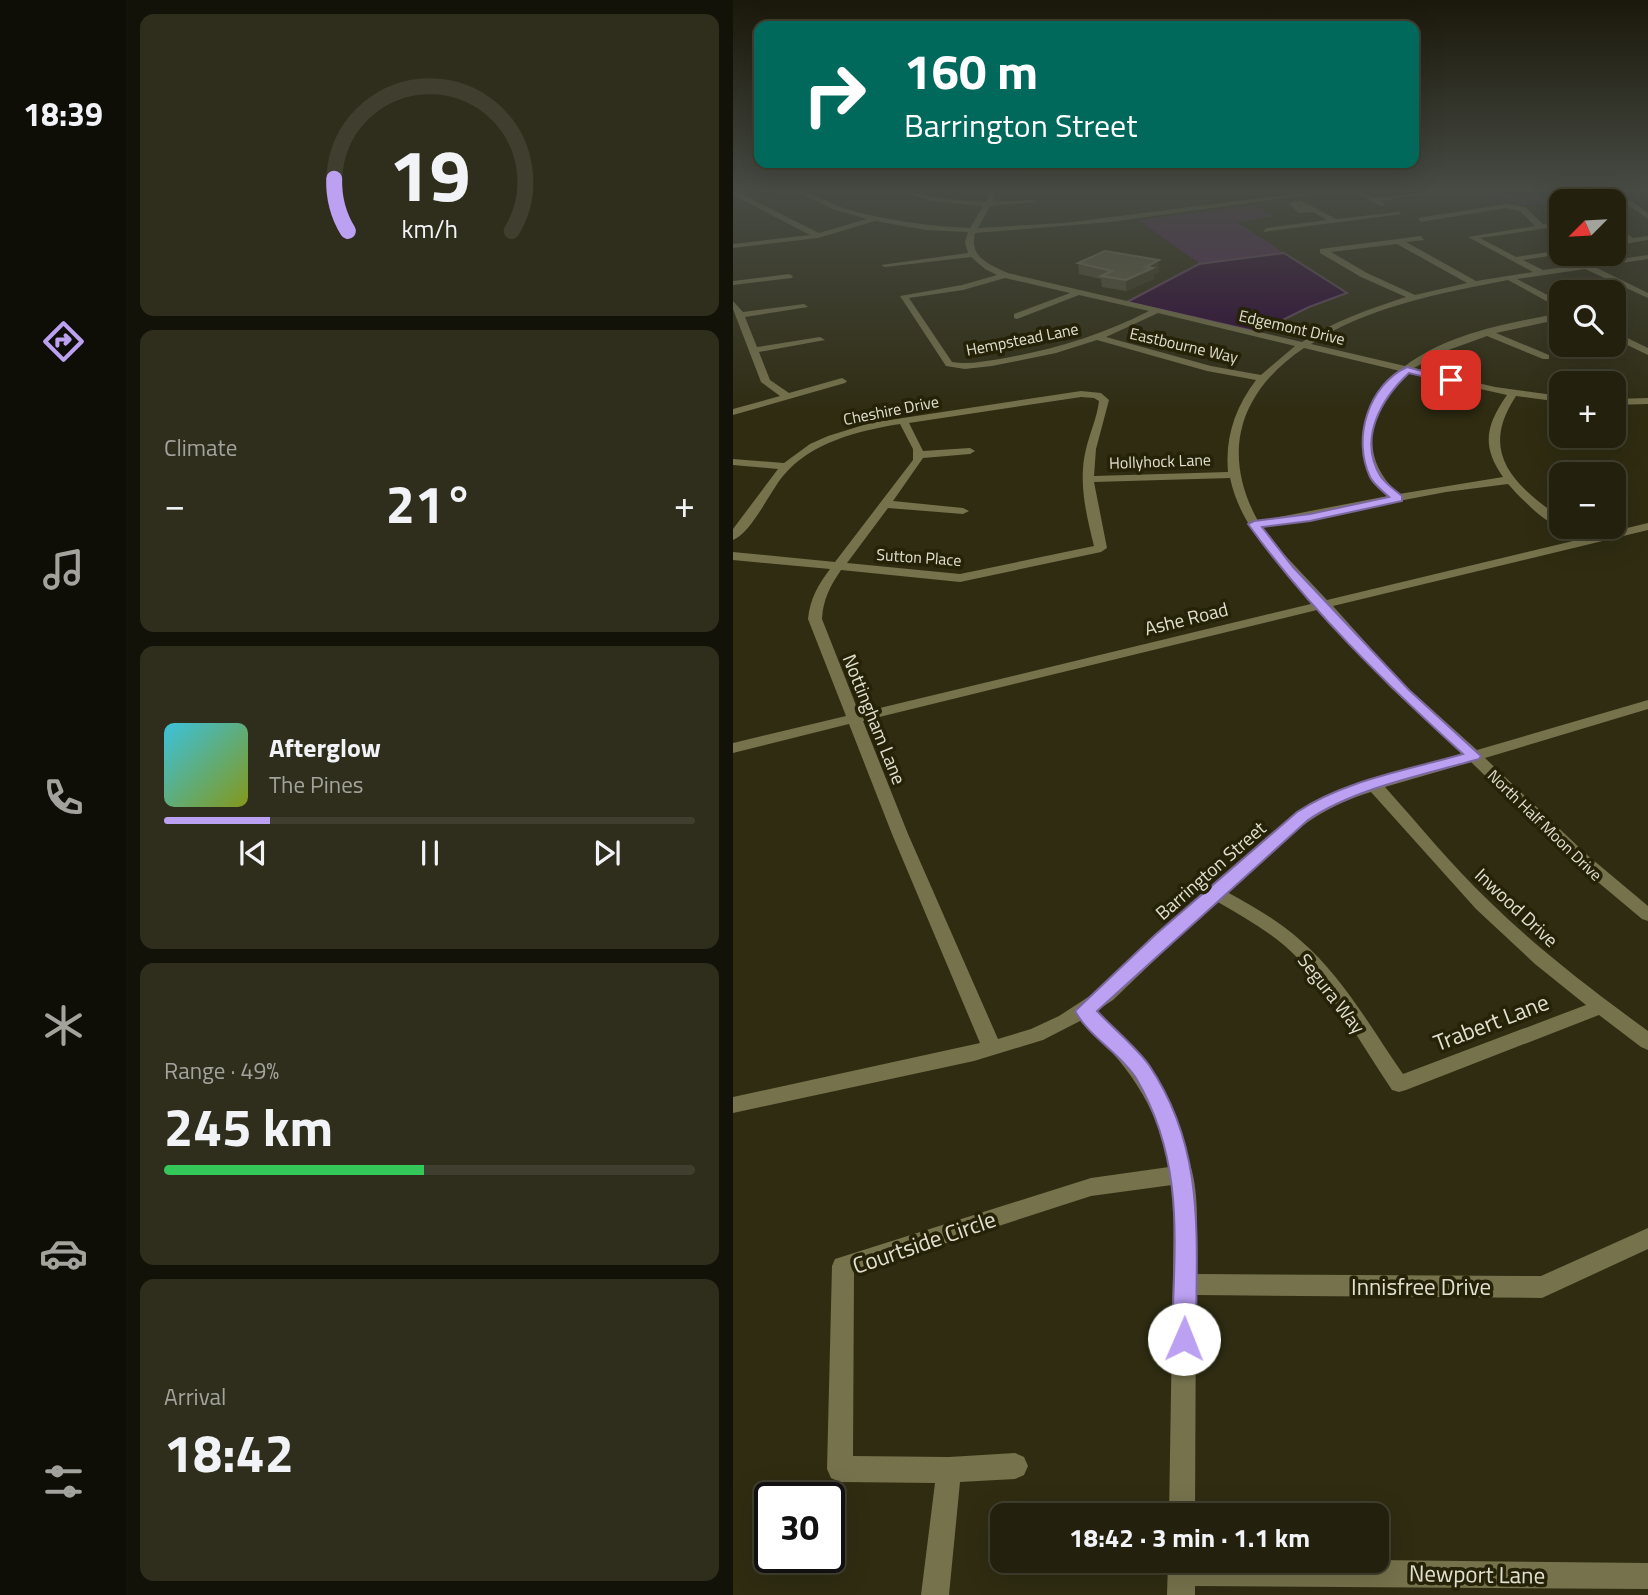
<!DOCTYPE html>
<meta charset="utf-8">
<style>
body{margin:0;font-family:"Titillium Web",sans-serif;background:#2f2e1c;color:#f1f3f6;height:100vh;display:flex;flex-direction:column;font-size:26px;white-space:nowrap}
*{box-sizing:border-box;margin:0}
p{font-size:23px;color:#a3a39e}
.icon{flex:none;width:38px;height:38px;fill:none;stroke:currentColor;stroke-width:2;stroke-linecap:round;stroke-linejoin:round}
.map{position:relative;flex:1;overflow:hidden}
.side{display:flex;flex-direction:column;gap:14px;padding:14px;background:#131208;width:607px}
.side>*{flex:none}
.banner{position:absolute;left:21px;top:21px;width:665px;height:147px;border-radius:14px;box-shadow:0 7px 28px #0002,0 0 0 2px #403e2e;background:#00695c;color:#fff;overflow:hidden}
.needle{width:46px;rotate:246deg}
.buttons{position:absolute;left:816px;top:189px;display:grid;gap:14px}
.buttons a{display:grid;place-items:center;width:77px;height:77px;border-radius:14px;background:#23210e;box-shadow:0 7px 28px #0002,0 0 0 2px #403e2e;font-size:35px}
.speed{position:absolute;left:21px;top:1482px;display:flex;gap:14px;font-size:35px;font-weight:700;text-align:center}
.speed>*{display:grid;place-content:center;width:91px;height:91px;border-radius:50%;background:#23210e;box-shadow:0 7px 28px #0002,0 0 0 2px #403e2e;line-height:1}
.speed .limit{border:4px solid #111;border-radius:10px;background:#fff;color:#111}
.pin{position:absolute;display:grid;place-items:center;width:60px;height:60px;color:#fff;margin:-30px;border-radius:14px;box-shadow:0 4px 10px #0006}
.me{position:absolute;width:77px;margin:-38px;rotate:1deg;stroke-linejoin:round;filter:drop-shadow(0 0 5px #0008)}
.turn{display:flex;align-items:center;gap:24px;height:147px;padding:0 35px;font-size:32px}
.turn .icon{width:91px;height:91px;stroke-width:2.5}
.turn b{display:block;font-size:49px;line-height:60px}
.big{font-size:52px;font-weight:700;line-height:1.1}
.side .card{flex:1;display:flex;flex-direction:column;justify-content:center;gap:10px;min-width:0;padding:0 24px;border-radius:14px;background:#2f2e1c}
.side .dial{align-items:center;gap:0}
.dial svg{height:182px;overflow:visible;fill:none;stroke:#403e2e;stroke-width:7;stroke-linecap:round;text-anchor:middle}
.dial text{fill:#f1f3f6;stroke:none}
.song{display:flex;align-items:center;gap:21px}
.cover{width:84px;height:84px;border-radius:10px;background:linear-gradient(135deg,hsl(190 70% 55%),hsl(70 70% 35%))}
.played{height:7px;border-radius:4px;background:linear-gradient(90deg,#bca0f2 20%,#403e2e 20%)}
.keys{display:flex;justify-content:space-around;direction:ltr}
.heat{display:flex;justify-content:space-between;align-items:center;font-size:38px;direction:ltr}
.charge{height:10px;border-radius:5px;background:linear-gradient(90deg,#34c759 49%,#403e2e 0)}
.trip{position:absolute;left:257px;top:1503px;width:399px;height:70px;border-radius:14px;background:#23210e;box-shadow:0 7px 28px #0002,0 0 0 2px #403e2e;font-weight:700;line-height:70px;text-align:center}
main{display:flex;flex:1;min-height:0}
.dock{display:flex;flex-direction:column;width:126px;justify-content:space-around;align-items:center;background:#0e0d06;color:#a3a39e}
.dock .icon{width:49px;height:49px}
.dock .active{color:#bca0f2}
.dock b{font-size:32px;color:#f1f3f6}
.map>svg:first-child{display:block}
.green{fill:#552861}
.water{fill:#2c0336;stroke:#624564;stroke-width:2}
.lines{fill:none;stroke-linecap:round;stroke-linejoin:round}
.minor{fill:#76724c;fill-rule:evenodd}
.wall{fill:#524f35}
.shaded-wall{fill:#3d3a20}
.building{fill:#615f45;stroke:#75735b;stroke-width:2}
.route{fill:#bca0f2;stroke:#7a689d;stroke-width:2}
.labels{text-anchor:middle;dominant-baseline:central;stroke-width:7;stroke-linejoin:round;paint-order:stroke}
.far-street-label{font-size:16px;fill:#e1e0d0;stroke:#252208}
.street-label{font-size:19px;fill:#e1e0d0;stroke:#252208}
.near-street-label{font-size:23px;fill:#e1e0d0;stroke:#252208}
</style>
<main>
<nav class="dock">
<b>18:39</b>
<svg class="icon active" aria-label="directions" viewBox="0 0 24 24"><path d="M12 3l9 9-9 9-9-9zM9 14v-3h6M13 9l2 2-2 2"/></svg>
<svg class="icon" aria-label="music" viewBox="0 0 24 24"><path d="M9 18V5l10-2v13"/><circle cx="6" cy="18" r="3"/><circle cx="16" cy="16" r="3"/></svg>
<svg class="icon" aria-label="phone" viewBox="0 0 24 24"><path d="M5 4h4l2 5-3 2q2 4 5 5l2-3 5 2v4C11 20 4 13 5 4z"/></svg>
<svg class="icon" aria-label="climate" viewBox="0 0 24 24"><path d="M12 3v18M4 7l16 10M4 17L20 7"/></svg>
<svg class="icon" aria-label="car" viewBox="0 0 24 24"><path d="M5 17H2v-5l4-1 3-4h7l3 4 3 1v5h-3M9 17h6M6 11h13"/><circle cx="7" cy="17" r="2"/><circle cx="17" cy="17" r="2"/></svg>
<svg class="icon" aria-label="filters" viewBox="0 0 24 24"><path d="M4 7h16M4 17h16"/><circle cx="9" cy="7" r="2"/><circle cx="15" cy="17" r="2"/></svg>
</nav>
<section class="side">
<div class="card dial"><svg viewBox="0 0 100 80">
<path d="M14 69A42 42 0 1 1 86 69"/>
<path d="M14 69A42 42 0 0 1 8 46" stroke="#bca0f2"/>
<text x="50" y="56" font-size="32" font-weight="700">19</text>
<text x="50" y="72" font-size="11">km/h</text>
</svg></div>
<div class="card"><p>Climate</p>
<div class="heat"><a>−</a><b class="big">21°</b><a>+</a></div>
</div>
<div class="card">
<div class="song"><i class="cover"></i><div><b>Afterglow</b><p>The Pines</p></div></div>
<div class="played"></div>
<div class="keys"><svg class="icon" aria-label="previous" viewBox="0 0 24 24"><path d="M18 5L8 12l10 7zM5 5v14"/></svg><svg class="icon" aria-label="pause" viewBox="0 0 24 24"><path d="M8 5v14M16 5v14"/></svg><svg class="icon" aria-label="next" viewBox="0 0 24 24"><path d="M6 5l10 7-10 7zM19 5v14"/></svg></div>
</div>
<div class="card"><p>Range · 49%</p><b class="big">245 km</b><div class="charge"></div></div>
<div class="card"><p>Arrival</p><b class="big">18:42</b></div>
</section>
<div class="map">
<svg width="915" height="1595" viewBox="0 0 915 1595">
<rect width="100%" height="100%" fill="#2f2c12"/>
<g class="green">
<path d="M 754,190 L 836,190 L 849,200 L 789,206 Z"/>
<path d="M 521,205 L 540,216 L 504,222 L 551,253 L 469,265 L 405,220 Z"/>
</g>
<path class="water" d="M 551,253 L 614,293 L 576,307 L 525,332 L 394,302 L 466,264 Z"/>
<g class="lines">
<g class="minor">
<path d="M 0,190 L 86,233 L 134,219 L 102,210 L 59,190 C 78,190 96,204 114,209 C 155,221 195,226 237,228 L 250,206 L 199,201 L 164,190 L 215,199 L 249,202 L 253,202 L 257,190 L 263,190 L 260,202 L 300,200 L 304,202 L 257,206 L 245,228 L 331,223 L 592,190 L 610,190 L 377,222 L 242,233 C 236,257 255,264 275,273 L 569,342 C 601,321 636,309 673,297 L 628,277 L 587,253 L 587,249 L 688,236 L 691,240 L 673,242 L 743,281 L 800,272 L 735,237 L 802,226 L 787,211 L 773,208 L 688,222 L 685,218 L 773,204 L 792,207 L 810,224 L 828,222 L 828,226 L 747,238 L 783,257 L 828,250 L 828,254 L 830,254 L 790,260 L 810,270 L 915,255 L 915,259 L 862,267 L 915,293 L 915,298 L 852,269 L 784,279 L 828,302 L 828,309 L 775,280 C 708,293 636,306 578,344 L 672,366 C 716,333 775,323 828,313 L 828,319 L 763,333 L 816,355 L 816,359 L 810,359 L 754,336 L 710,352 L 681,368 L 762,387 L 828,396 L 828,402 L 783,396 C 745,453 781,485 828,518 L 828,527 L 831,527 C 814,527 786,496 775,484 L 713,492 L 529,527 L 547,550 L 594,600 L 915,523 L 915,530 L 600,606 L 667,681 L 744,750 L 915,700 L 915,709 L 752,758 L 853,854 L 915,906 L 915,921 L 909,919 L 841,862 L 738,762 L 652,787 C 687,826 719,866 757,902 C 806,950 860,991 915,1031 L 915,1050 L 908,1047 L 866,1015 L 673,1090 L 666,1092 L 659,1090 C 626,1041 597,986 552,946 C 531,928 507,915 483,901 L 380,1000 L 363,1011 C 417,1063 440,1099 459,1171 C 467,1202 463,1241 463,1274 L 808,1276 L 915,1228 L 915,1249 L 809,1298 L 463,1295 L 462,1516 L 436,1516 L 441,1208 L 439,1185 L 358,1196 L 121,1273 L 120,1456 L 216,1457 L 282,1453 L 291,1457 L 295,1466 L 291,1475 L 282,1479 L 227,1482 L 216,1595 L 188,1595 L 202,1483 L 107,1482 L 98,1478 L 94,1469 L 99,1266 L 102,1259 L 358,1178 L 436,1167 C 424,1103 394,1065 349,1020 L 310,1040 L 241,1061 L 0,1113 L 0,1097 L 247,1043 L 159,834 L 116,724 L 0,753 L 0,743 L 113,716 L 75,619 C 77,599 85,585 97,569 L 0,560 L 0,552 L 102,562 L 180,460 L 180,449 L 167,424 C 125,431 78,442 50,476 C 36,493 19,532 0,540 L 0,529 L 45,469 L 0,465 L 0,459 L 51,463 L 77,444 L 95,436 L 137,423 L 348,391 L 368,393 L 376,400 L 363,449 L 361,476 L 495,472 C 492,437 502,408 523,380 L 474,371 L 364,340 L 323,353 L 259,366 L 232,369 L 213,366 L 167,296 L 229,285 L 264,275 L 252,269 L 238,257 L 152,267 L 148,265 L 235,253 L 232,242 L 235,232 L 193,230 L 142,221 L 85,238 L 0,248 L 0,244 L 77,235 L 0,195 ZM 664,244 L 734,283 L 682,295 L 634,273 L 598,252 ZM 272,278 L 337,293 L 281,314 L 281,318 L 284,319 L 346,295 L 416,311 C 369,335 319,350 267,359 C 252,361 235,365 219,362 L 176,298 L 230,290 ZM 425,313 L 562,346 L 528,375 L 478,366 L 373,337 ZM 571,348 L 667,371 C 626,406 613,456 655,496 L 525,521 C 487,452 507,391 571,348 ZM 676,373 L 774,395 C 753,425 748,446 770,477 L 666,494 C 623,456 636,407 676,373 ZM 348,397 L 361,398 L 366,401 C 364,418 357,432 353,449 C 345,481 353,514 361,546 L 227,574 L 114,563 L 155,508 L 230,514 L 236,511 L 230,508 L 160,501 L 190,458 L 237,454 L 242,451 L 237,448 L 190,451 L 176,423 ZM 497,478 C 508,529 547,566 582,603 L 126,713 L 89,619 C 90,600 97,586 108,570 L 227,582 L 368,552 L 374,548 L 361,482 ZM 588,609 L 657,687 L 730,754 C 674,771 613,781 563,812 L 423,935 L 366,990 L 326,1016 L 298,1029 L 265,1039 L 175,834 L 130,721 ZM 638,792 L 743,909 L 802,964 L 853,1005 L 670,1074 C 638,1028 610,977 567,940 C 545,920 519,906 494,892 C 542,849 574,811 638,792 Z"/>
<path d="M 365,190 L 396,190 L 372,194 Z"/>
<path d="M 617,190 L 625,190 L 641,198 L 721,190 L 648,201 L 652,204 L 648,206 Z"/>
<path d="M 842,190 L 908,190 L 887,193 L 915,213 L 915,219 L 878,193 L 839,194 L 835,192 Z"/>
<path d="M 567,200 L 603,219 L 665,212 L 669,214 L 530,232 L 533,228 L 594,220 L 580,212 L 566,213 L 555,203 Z"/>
<path d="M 880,223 L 900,238 L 915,236 L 915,240 L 880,246 L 880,242 L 893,240 L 880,229 Z"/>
<path d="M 56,274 L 60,276 L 59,278 L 0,285 L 0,281 Z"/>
<path d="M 0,301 L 10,312 L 71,304 L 75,307 L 12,317 L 24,347 L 87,337 L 92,340 L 26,352 L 37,380 L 56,393 L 109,378 L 114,381 L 112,383 L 0,415 L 0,409 L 47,396 L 28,382 L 0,309 Z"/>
<path d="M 880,331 L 915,348 L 915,355 L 880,338 Z"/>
<path d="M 915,398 L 915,404 L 880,405 L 880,399 Z"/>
<path d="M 644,1560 L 915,1563 L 915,1589 L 462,1586 L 462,1595 L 434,1595 L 435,1561 Z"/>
</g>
</g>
<path class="wall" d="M 426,260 L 426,271 L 421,274 L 421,279 L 393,291 L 369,287 L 368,279 L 346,274 L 345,263 Z"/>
<path class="shaded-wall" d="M 426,260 L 426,271 L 421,274 L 421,279 L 393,291 L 393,280 L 413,267 Z"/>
<path class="building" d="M 372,251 L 426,260 L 413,267 L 420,268 L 393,280 L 368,276 L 379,271 L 345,263 Z"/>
<linearGradient id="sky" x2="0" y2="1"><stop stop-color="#1a180a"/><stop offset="0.46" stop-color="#474b44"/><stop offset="1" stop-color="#474b44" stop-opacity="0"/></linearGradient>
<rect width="915" height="413" fill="url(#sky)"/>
<path class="route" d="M 674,367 L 723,380 L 718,383 L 676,373 C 649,398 624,439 648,477 C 653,484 662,490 669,496 L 669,501 L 577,521 L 529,527 L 560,567 L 676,690 L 748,756 L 746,759 C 691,775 622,788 575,820 L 364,1011 C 381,1029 402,1046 416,1065 C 474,1151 463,1240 463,1339 L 459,1347 L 451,1350 L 442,1347 L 439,1339 C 441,1245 453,1163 403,1078 C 387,1053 356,1037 342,1011 L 422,935 L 564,812 C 612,780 675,770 730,754 C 653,684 576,609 515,524 L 521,521 L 577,514 L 656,497 C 650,491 641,485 637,477 C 619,439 635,385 674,367 Z"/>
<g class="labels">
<g class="far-street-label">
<text transform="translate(559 327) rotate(13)">Edgemont Drive</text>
<text transform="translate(289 339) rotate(-11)">Hempstead Lane</text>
<text transform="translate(451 345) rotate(13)">Eastbourne Way</text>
<text transform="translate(158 410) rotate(-11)">Cheshire Drive</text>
<text transform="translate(427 461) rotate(-2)">Hollyhock Lane</text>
<text transform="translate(186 557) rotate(4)">Sutton Place</text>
<text transform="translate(812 825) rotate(44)">North Half Moon Drive</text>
</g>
<g class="street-label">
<text transform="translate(453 618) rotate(-14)">Ashe Road</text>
<text transform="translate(142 719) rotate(68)">Nottingham Lane</text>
<text transform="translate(477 870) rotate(-41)">Barrington Street</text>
<text transform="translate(784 907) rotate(43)">Inwood Drive</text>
<text transform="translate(599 993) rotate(52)">Segura Way</text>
</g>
<g class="near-street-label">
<text transform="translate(758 1022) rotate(-21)">Trabert Lane</text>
<text transform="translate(191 1242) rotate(-19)">Courtside Circle</text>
<text x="688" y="1286">Innisfree Drive</text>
<text transform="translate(744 1574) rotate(1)">Newport Lane</text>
</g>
</g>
</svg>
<div class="buttons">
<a><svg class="needle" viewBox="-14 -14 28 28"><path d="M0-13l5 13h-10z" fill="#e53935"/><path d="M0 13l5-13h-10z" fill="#a3a39e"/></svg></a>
<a><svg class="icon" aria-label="search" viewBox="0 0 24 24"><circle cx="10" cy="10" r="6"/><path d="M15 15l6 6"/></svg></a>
<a>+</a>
<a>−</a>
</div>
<div class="speed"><div class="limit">30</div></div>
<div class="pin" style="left:718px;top:380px;background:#d93025"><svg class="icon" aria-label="arrive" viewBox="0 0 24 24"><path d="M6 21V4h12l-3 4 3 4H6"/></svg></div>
<svg class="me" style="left:451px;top:1339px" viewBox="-20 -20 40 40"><circle r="19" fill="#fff"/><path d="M0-13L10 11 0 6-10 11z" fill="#bca0f2"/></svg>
<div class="trip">18:42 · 3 min · 1.1 km</div>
<div class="banner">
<div class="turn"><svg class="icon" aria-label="right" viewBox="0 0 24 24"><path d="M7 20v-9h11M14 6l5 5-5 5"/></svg><div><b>160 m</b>Barrington Street</div></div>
</div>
</div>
</main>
